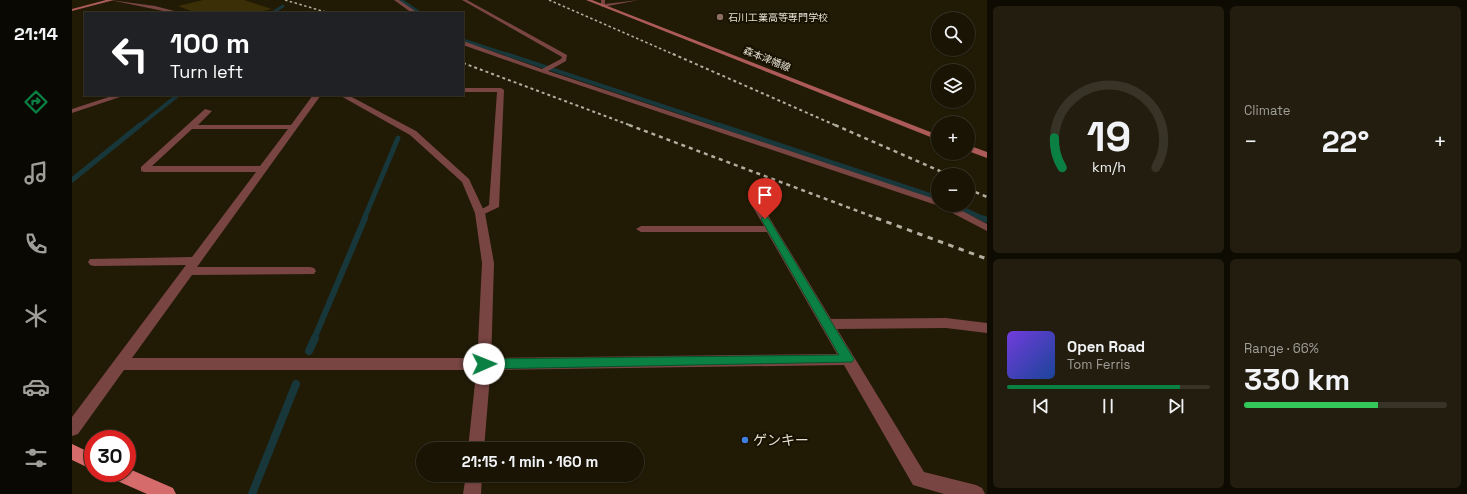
<!DOCTYPE html>
<meta charset="utf-8">
<style>
body{margin:0;font-family:"Space Grotesk","Noto Sans JP",sans-serif;background:#221d0e;color:#f1f3f6;height:100vh;display:flex;flex-direction:column;font-size:15px;white-space:nowrap}
*{box-sizing:border-box;margin:0}
p{font-size:13px;color:#9f9e9a}
.icon{flex:none;width:22px;height:22px;fill:none;stroke:currentColor;stroke-width:2;stroke-linecap:round;stroke-linejoin:round}
.map{position:relative;flex:1;overflow:hidden}
.side{display:flex;flex-direction:column;gap:6px;padding:6px;background:#0e0b02;width:480px}
.side>*{flex:none}
.hud{position:absolute;left:12px;top:12px;width:380px;height:84px;border-radius:0px;box-shadow:0 1px 3px #0004,0 0 0 1px #373326;background:#202124;color:#fff;overflow:hidden}
.fabs{position:absolute;left:859px;top:12px;display:grid;gap:8px}
.fabs a{display:grid;place-items:center;width:44px;height:44px;border-radius:50%;background:#191404;box-shadow:0 1px 3px #0004,0 0 0 1px #373326;font-size:20px}
.speed{position:absolute;left:12px;top:430px;display:flex;gap:8px;font-size:20px;font-weight:700;text-align:center}
.speed>*{display:grid;place-content:center;width:52px;height:52px;border-radius:50%;background:#191404;box-shadow:0 1px 3px #0004,0 0 0 1px #373326;line-height:1}
.speed .limit{border:6px solid #d22;background:#fff;color:#111}
.pin{position:absolute;display:grid;place-items:center;width:34px;height:34px;color:#fff;margin:-41px -17px;border-radius:50% 50% 50% 0;rotate:-45deg;box-shadow:0 0 4px #0007}
.pin .icon{rotate:45deg}
.me{position:absolute;width:44px;margin:-22px;rotate:89deg;stroke-linejoin:round;filter:drop-shadow(0 0 3px #0008)}
.turn{display:flex;align-items:center;gap:14px;height:84px;padding:0 20px;font-size:18px}
.turn .icon{width:52px;height:52px;stroke-width:2.5}
.turn b{display:block;font-size:28px;line-height:34px}
.big{font-size:30px;font-weight:800;line-height:1.1}
.side .widget{flex:1;display:flex;flex-direction:column;justify-content:center;gap:6px;min-width:0;padding:0 14px;border-radius:6px;background:#221d0e}
.side .dial{align-items:center;gap:0}
.dial svg{height:104px;overflow:visible;fill:none;stroke:#373326;stroke-width:7;stroke-linecap:round;text-anchor:middle}
.dial text{fill:#f1f3f6;stroke:none}
.song{display:flex;align-items:center;gap:12px}
.cover{width:48px;height:48px;border-radius:6px;background:linear-gradient(135deg,hsl(260 70% 55%),hsl(220 70% 35%))}
.played{height:4px;border-radius:2px;background:linear-gradient(90deg,#0b8043 85%,#373326 85%)}
.keys{display:flex;justify-content:space-around;direction:ltr}
.heat{display:flex;justify-content:space-between;align-items:center;font-size:22px;direction:ltr}
.charge{height:6px;border-radius:3px;background:linear-gradient(90deg,#34c759 66%,#373326 0)}
.side .tiles{flex:1;display:grid;gap:6px;grid-template-columns:repeat(2,1fr)}
.trip{position:absolute;left:344px;top:442px;width:228px;height:40px;border-radius:20px;background:#191404;box-shadow:0 1px 3px #0004,0 0 0 1px #373326;font-weight:800;line-height:40px;text-align:center}
main{display:flex;flex:1;min-height:0}
.tab-bar{display:flex;flex-direction:column;width:72px;justify-content:space-around;align-items:center;background:#0a0802;color:#9f9e9a}
.tab-bar .icon{width:28px;height:28px}
.tab-bar .selected{color:#0b8043}
.tab-bar b{font-size:18px;color:#f1f3f6}
.map>svg:first-child{display:block}
.green{fill:#3b2f07}
.lines{fill:none;stroke-linecap:round;stroke-linejoin:round}
.stream-far4{stroke:#17373b;stroke-width:3}
.stream-far3{stroke:#17373b;stroke-width:4}
.stream-far2{stroke:#17373b;stroke-width:5}
.stream-far1{stroke:#17373b;stroke-width:6}
.stream{stroke:#17373b;stroke-width:8}
.minor{fill:#784543;fill-rule:evenodd}
.tertiary{fill:#784543;fill-rule:evenodd}
.secondary{fill:#ac5b59;fill-rule:evenodd}
.primary{fill:#d56c6b;fill-rule:evenodd}
.rail-far3{stroke:#b3ae9f;stroke-width:1.5;stroke-dasharray:2.5 2.5;stroke-linecap:butt}
.rail-far2{stroke:#b3ae9f;stroke-width:2;stroke-dasharray:3 3;stroke-linecap:butt}
.rail-far1{stroke:#b3ae9f;stroke-width:2.5;stroke-dasharray:4 4;stroke-linecap:butt}
.rail{stroke:#b3ae9f;stroke-width:3;stroke-dasharray:5.5 5.5;stroke-linecap:butt}
.route{fill:#0b8043;stroke:#07532c}
.education-dot{fill:#8d6e63;stroke:#181100;stroke-width:1.5}
.shop-dot{fill:#3f7fe0;stroke:#181100;stroke-width:1.5}
.labels{text-anchor:middle;dominant-baseline:central;stroke-width:4;stroke-linejoin:round;paint-order:stroke}
.far-poi-label{font-size:10px;fill:#e3dfd2;stroke:#181100;text-anchor:start}
.far-street-label{font-size:10px;fill:#e3dfd2;stroke:#181100}
.near-poi-label{font-size:14px;fill:#e3dfd2;stroke:#181100;text-anchor:start}
</style>
<main>
<nav class="tab-bar">
<b>21:14</b>
<svg class="icon selected" aria-label="directions" viewBox="0 0 24 24"><path d="M12 3l9 9-9 9-9-9zM9 14v-3h6M13 9l2 2-2 2"/></svg>
<svg class="icon" aria-label="music" viewBox="0 0 24 24"><path d="M9 18V5l10-2v13"/><circle cx="6" cy="18" r="3"/><circle cx="16" cy="16" r="3"/></svg>
<svg class="icon" aria-label="phone" viewBox="0 0 24 24"><path d="M5 4h4l2 5-3 2q2 4 5 5l2-3 5 2v4C11 20 4 13 5 4z"/></svg>
<svg class="icon" aria-label="climate" viewBox="0 0 24 24"><path d="M12 3v18M4 7l16 10M4 17L20 7"/></svg>
<svg class="icon" aria-label="car" viewBox="0 0 24 24"><path d="M5 17H2v-5l4-1 3-4h7l3 4 3 1v5h-3M9 17h6M6 11h13"/><circle cx="7" cy="17" r="2"/><circle cx="17" cy="17" r="2"/></svg>
<svg class="icon" aria-label="filters" viewBox="0 0 24 24"><path d="M4 7h16M4 17h16"/><circle cx="9" cy="7" r="2"/><circle cx="15" cy="17" r="2"/></svg>
</nav>
<div class="map">
<svg width="915" height="494" viewBox="0 0 915 494">
<rect width="100%" height="100%" fill="#211a05"/>
<path class="green" d="M 131,0 L 172,0 L 200,9 L 184,13 L 124,13 L 106,6 Z"/>
<g class="lines">
<g class="stream-far4">
<path d="M 329,0 L 348,13"/>
<path d="M 200,13 L 211,6"/>
<path d="M 391,40 L 437,55"/>
</g>
<g class="stream-far3">
<path d="M 434,54 L 650,126"/>
<path d="M 67,126 L 106,95"/>
</g>
<g class="stream-far2">
<path d="M 647,125 L 866,198"/>
<path d="M 0,180 L 68,125"/>
<path d="M 882,205 L 912,219"/>
<path d="M 292,219 L 326,138"/>
</g>
<g class="stream-far1">
<path d="M 910,218 L 915,220"/>
<path d="M 242,339 L 293,218"/>
</g>
<g class="stream">
<path d="M 237,351 L 243,338"/>
<path d="M 180,494 L 224,384"/>
</g>
<g class="minor">
<path d="M 322,0 L 327,0 L 346,13 L 340,13 Z"/>
<path d="M 390,0 L 395,0 L 495,55 L 494,61 L 476,71 L 866,200 L 866,205 L 879,205 L 915,224 L 915,231 L 867,206 L 468,72 L 391,45 L 391,41 L 470,69 L 489,59 L 490,57 Z"/>
<path d="M 529,0 L 533,0 L 533,4 L 567,0 L 531,7 L 529,6 Z"/>
<path d="M 391,88 L 429,88 L 432,90 L 427,207 L 408,216 L 403,213 L 417,205 L 425,92 L 391,92 Z"/>
<path d="M 43,95 L 54,95 L 0,113 L 0,109 Z"/>
<path d="M 241,95 L 249,95 L 125,267 L 238,267 L 242,268 L 244,271 L 242,274 L 120,275 L 60,358 L 412,358 L 765,354 L 695,232 L 569,232 L 564,229 L 569,226 L 692,226 L 676,199 L 681,196 L 686,199 L 759,319 L 874,318 L 915,323 L 915,333 L 874,328 L 765,329 L 852,472 L 904,485 L 910,488 L 913,494 L 872,494 L 841,485 L 772,365 L 412,370 L 52,370 L 6,434 L 0,436 L 0,417 L 114,265 L 22,266 L 18,265 L 16,262 L 18,259 L 120,257 L 184,172 L 72,172 L 69,171 L 69,167 L 133,109 L 140,111 L 126,125 L 219,125 ZM 120,129 L 216,129 L 188,166 L 80,166 Z"/>
</g>
<g class="tertiary">
<path d="M 38,0 L 83,6 L 110,13 L 101,13 Z"/>
<path d="M 267,95 L 276,95 L 344,131 L 397,179 L 413,213 L 422,263 L 419,364 L 412,449 L 396,449 L 405,364 L 410,263 L 403,213 L 390,182 L 338,135 Z"/>
<path d="M 394,475 L 410,475 L 409,494 L 391,494 Z"/>
</g>
<g class="secondary">
<path d="M 34,0 L 42,0 L 0,11 L 0,9 Z"/>
<path d="M 514,0 L 520,0 L 866,135 L 866,140 Z"/>
<path d="M 896,145 L 915,152 L 915,158 L 896,151 Z"/>
</g>
<g class="primary">
<path d="M 0,444 L 21,454 L 21,470 L 0,460 Z"/>
<path d="M 55,468 L 101,488 L 104,494 L 75,494 L 41,479 L 39,473 L 55,473 Z"/>
</g>
<g class="rail-far3">
<path d="M 213,0 L 257,13"/>
<path d="M 477,0 L 603,55"/>
</g>
<g class="rail-far2">
<path d="M 601,54 L 765,126"/>
<path d="M 391,63 L 560,126"/>
</g>
<g class="rail-far1">
<path d="M 557,125 L 807,219"/>
<path d="M 763,125 L 877,175"/>
<path d="M 896,189 L 915,197"/>
</g>
<path class="rail" d="M 804,218 L 915,259"/>
</g>
<path class="route" d="M 693,216 L 697,219 L 780,356 L 782,359 L 780,362 L 412,369 L 408,367 L 406,364 L 408,360 L 412,359 L 767,355 L 689,219 Z"/>
<circle class="education-dot" cx="648" cy="17" r="4"/>
<circle class="shop-dot" cx="673" cy="440" r="4"/>
<g class="labels">
<g class="far-poi-label">
<text x="656" y="17">石川工業高等専門学校</text>
</g>
<g class="far-street-label">
<text transform="translate(695 59) rotate(22)">森本津幡線</text>
</g>
<g class="near-poi-label">
<text x="681" y="440">ゲンキー</text>
</g>
</g>
</svg>
<div class="fabs">
<a><svg class="icon" aria-label="search" viewBox="0 0 24 24"><circle cx="10" cy="10" r="6"/><path d="M15 15l6 6"/></svg></a>
<a><svg class="icon" aria-label="layers" viewBox="0 0 24 24"><path d="M12 4l9 5-9 5-9-5zM3 14l9 5 9-5"/></svg></a>
<a>+</a>
<a>−</a>
</div>
<div class="speed"><div class="limit">30</div></div>
<div class="pin" style="left:693px;top:219px;background:#d93025"><svg class="icon" aria-label="arrive" viewBox="0 0 24 24"><path d="M6 21V4h12l-3 4 3 4H6"/></svg></div>
<svg class="me" style="left:412px;top:364px" viewBox="-20 -20 40 40"><circle r="19" fill="#fff"/><path d="M0-13L10 11 0 6-10 11z" fill="#0b8043"/></svg>
<div class="trip">21:15 · 1 min · 160 m</div>
<div class="hud">
<div class="turn"><svg class="icon" aria-label="left" viewBox="0 0 24 24"><path d="M17 20v-9H6M10 6l-5 5 5 5"/></svg><div><b>100 m</b>Turn left</div></div>
</div>
</div>
<section class="side">
<div class="tiles">
<div class="widget dial"><svg viewBox="0 0 100 80">
<path d="M14 69A42 42 0 1 1 86 69"/>
<path d="M14 69A42 42 0 0 1 8 46" stroke="#0b8043"/>
<text x="50" y="56" font-size="32" font-weight="700">19</text>
<text x="50" y="72" font-size="11">km/h</text>
</svg></div>
<div class="widget"><p>Climate</p>
<div class="heat"><a>−</a><b class="big">22°</b><a>+</a></div>
</div>
<div class="widget">
<div class="song"><i class="cover"></i><div><b>Open Road</b><p>Tom Ferris</p></div></div>
<div class="played"></div>
<div class="keys"><svg class="icon" aria-label="previous" viewBox="0 0 24 24"><path d="M18 5L8 12l10 7zM5 5v14"/></svg><svg class="icon" aria-label="pause" viewBox="0 0 24 24"><path d="M8 5v14M16 5v14"/></svg><svg class="icon" aria-label="next" viewBox="0 0 24 24"><path d="M6 5l10 7-10 7zM19 5v14"/></svg></div>
</div>
<div class="widget"><p>Range · 66%</p><b class="big">330 km</b><div class="charge"></div></div>
</div>
</section>
</main>
